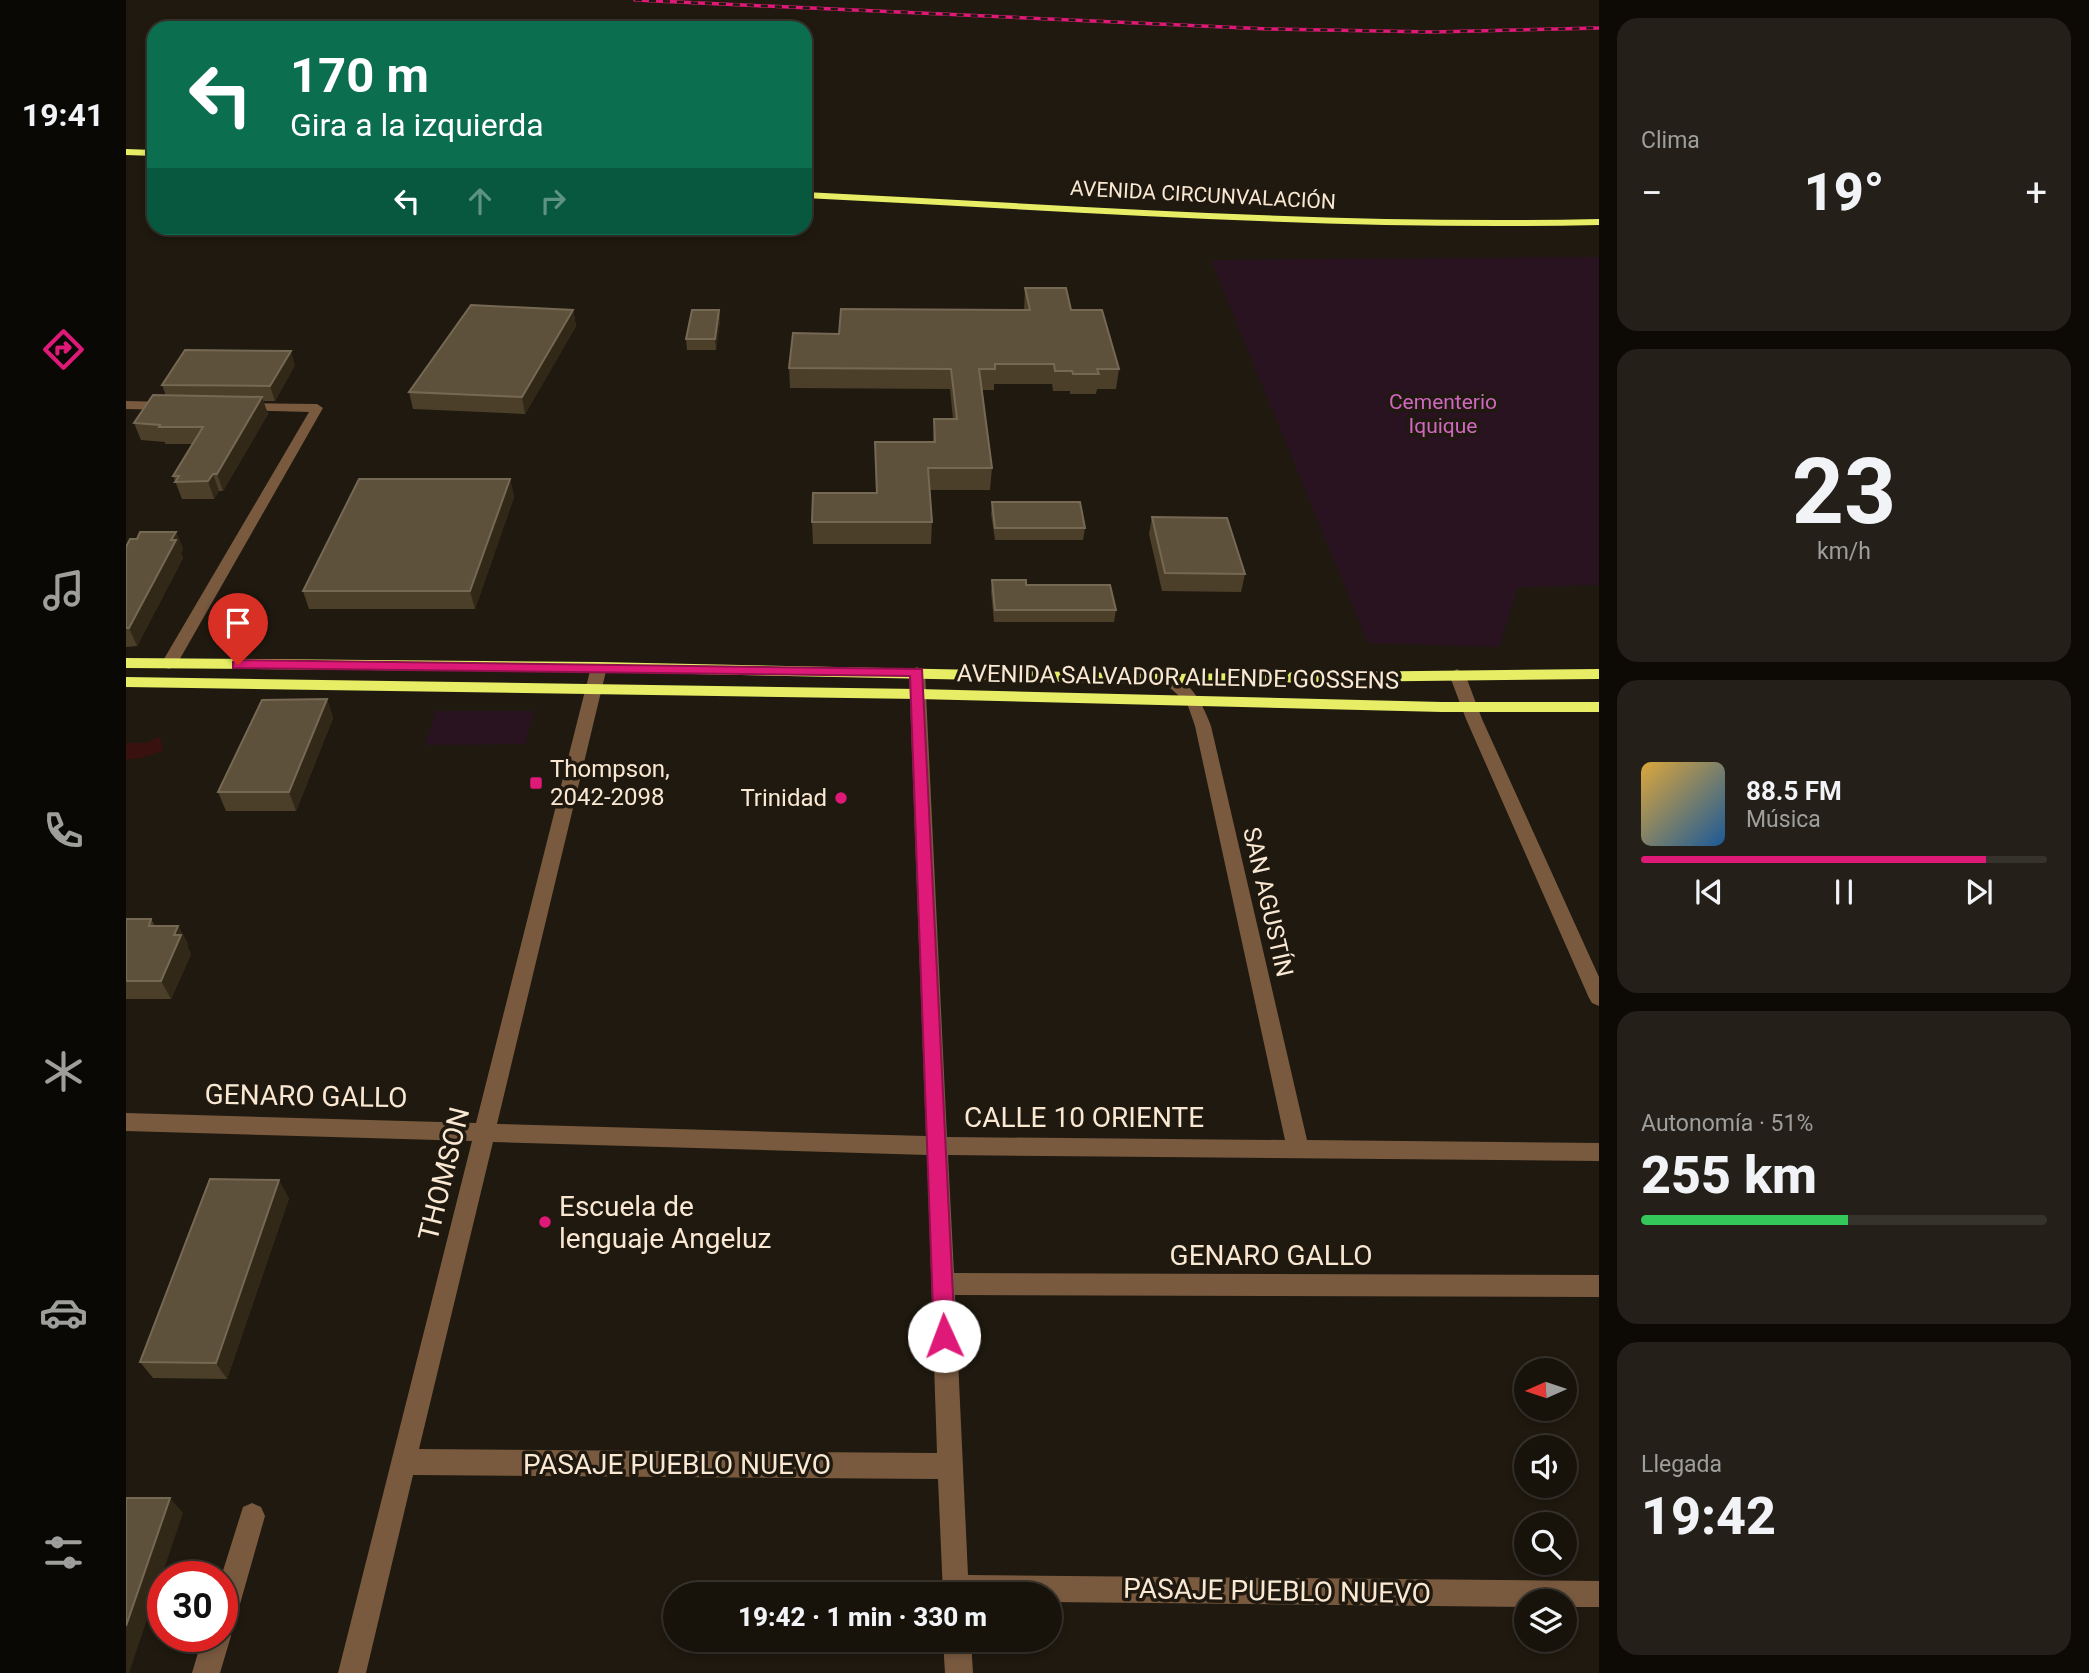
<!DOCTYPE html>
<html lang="es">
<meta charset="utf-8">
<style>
body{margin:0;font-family:Roboto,sans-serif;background:#242019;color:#f1f3f6;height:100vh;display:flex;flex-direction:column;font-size:26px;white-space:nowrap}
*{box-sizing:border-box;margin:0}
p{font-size:23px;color:#9e9e9d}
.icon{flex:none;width:38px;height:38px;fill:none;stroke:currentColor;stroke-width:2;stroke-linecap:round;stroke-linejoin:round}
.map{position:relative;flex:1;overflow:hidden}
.side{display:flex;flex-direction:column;gap:18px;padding:18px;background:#0d0a06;width:490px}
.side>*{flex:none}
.guide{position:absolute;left:21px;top:21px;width:665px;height:214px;border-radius:21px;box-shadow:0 4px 10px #0003,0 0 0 2px #36322c;background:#0b6e4f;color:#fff;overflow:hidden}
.needle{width:46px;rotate:267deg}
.buttons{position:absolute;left:1388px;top:1358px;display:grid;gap:14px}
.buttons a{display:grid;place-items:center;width:63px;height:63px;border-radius:50%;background:#17130b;box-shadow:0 4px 10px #0003,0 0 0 2px #36322c;font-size:35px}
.speed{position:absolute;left:21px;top:1561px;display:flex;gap:14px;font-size:35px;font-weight:700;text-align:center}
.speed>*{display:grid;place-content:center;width:91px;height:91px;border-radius:50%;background:#17130b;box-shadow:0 4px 10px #0003,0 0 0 2px #36322c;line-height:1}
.speed .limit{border:10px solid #d22;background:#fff;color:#111}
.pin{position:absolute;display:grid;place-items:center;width:60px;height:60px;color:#fff;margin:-72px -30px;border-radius:50% 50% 50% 0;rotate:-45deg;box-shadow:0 0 7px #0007}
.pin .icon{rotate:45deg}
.me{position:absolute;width:77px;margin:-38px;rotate:358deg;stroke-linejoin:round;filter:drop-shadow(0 0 5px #0008)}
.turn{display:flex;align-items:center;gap:24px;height:147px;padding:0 28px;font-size:32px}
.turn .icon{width:91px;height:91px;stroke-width:2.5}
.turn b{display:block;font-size:49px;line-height:60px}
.lanes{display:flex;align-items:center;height:66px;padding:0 28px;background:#0003;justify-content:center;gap:35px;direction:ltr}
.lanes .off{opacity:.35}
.big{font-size:52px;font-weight:800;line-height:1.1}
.side .widget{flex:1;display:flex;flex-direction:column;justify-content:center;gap:10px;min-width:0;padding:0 24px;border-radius:21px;background:#242019}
.side .dial{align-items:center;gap:0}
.dial b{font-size:91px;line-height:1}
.song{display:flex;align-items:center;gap:21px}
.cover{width:84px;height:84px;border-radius:10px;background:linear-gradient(135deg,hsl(40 70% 55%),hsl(210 70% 35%))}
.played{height:7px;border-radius:4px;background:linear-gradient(90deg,#df1977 85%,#36322c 85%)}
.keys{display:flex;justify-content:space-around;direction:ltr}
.heat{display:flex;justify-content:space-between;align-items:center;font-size:38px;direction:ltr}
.charge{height:10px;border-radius:5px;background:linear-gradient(90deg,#34c759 51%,#36322c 0)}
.trip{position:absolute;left:537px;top:1582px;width:399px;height:70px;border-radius:35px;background:#17130b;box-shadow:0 4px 10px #0003,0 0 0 2px #36322c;font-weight:800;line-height:70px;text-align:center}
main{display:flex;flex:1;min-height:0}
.menu{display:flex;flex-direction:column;width:126px;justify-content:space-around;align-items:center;background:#090804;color:#9e9e9d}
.menu .icon{width:49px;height:49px}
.menu .active{color:#df1977}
.menu b{font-size:32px;color:#f1f3f6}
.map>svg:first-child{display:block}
.green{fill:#291320}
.water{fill:#39110f}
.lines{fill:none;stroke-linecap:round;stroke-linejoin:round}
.minor{fill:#795a3f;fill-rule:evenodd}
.major{fill:#e7ee66;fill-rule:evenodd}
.rail-casing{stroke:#df1977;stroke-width:3.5}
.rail{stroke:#1f190f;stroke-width:2.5;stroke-dasharray:7;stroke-linecap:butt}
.wall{fill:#4b3f2a}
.shaded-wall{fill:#322817}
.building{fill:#5e513c;stroke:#766954;stroke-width:2}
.route{fill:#df1977;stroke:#91104d;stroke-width:2}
.poi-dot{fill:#df1977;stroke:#1f190f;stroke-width:2.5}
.labels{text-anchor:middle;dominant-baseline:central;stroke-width:7;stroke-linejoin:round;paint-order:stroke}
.far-street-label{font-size:21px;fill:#fae8d3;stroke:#1f190f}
.far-park-label{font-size:21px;fill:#d167bf;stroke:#1f190f}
.street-label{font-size:24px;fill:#fae8d3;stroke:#1f190f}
.poi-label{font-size:24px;fill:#fae8d3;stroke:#1f190f;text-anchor:start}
.near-street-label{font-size:28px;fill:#fae8d3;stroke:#1f190f}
.near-poi-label{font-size:28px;fill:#fae8d3;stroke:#1f190f;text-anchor:start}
</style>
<main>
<nav class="menu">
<b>19:41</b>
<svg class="icon active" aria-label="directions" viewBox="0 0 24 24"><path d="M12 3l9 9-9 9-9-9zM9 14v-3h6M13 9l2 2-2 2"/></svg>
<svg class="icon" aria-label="music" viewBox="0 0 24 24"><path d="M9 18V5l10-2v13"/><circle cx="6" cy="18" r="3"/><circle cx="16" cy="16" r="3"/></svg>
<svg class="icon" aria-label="phone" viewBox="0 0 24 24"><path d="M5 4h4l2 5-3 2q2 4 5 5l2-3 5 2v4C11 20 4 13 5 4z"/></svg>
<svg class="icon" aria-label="climate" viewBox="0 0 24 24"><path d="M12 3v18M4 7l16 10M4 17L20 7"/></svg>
<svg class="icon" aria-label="car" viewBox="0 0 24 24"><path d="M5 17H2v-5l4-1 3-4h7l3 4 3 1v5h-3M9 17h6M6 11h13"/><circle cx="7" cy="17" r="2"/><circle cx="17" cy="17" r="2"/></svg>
<svg class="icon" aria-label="filters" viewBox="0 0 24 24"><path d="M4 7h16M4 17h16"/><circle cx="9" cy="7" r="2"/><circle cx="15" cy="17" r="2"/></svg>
</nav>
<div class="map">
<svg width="1473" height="1673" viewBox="0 0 1473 1673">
<rect width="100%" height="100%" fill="#1f190f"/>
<g class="green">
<path d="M 1473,257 L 1473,585 L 1392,587 L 1373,647 L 1242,643 L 1085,260 Z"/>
<path d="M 310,711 L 408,711 L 399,744 L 299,745 Z"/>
</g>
<path class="water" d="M 34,737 L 37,751 L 11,759 L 0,759 L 0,743 L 19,743 Z"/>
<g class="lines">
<g class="minor">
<path d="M 0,401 L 42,402 L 48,406 L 42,410 L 0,409 Z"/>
<path d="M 115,403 L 191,404 L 197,408 L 51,664 L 43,669 L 38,667 L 35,664 L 183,412 L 111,410 L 111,404 Z"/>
<path d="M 473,662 L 481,667 L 371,1124 L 800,1136 L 783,672 L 791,667 L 799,672 L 821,1137 L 1159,1140 L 1069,726 L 1061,703 L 1034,679 L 1042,674 C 1066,681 1077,705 1085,726 L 1181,1140 L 1473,1143 L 1473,1161 L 822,1155 L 828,1273 L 1473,1275 L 1473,1297 L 829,1295 L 842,1575 L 1473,1581 L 1473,1607 L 1438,1607 L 1438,1601 L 1400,1601 L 1400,1607 L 924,1602 L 924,1594 L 817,1594 L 812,1479 L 287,1475 L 240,1673 L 212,1673 L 346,1141 L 0,1131 L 0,1113 L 350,1123 L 465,667 ZM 367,1142 L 801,1155 L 811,1453 L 293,1449 Z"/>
<path d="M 1331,669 L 1339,674 L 1356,719 L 1473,977 L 1473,1006 L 1466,1003 L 1463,998 L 1340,719 L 1323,674 Z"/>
<path d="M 126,1503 L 135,1507 L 139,1516 L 110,1618 L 106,1628 L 102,1629 L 105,1636 L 94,1673 L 66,1673 L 77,1636 L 96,1636 L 95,1577 L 117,1507 Z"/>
<path d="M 817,1640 L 845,1640 L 847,1673 L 819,1673 Z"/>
</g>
<g class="major">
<path d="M 0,149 L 28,150 L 28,156 L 0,155 Z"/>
<path d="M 679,192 C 943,205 1208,225 1473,219 L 1473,225 C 1208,231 943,211 679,198 Z"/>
<path d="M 0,658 L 473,662 L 1042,674 L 1473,669 L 1473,679 L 1042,684 L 473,672 L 0,668 Z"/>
<path d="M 0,677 L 792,689 L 1316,702 L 1473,702 L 1473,712 L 1316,712 L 792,699 L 0,687 Z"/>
</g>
<g class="rail-casing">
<path id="rail" d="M 509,0 L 1142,29 L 1307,32 L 1473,28"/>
</g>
<use href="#rail" class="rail"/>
</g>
<g class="wall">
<path d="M 899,288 L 945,310 L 993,369 L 990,389 L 971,389 L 970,394 L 944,394 L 944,391 L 927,391 L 926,384 L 868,384 L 868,390 L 855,390 L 866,468 L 864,490 L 804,490 L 806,522 L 805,544 L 687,544 L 686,522 L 750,493 L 749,442 L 807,442 L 808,419 L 827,419 L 824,389 L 664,388 L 663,368 L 713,334 L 898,310 Z"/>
<path d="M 447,310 L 450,326 L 399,414 L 287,409 L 283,392 Z"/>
<path d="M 593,310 L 594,321 L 590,350 L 561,350 L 560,339 Z"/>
<path d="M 169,365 L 149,401 L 137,401 L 142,414 L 97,491 L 93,491 L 88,499 L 56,499 L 47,476 L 67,444 L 39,444 L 39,442 L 15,440 L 8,423 L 40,396 L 36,385 Z"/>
<path d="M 384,479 L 388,497 L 349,609 L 183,609 L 177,591 Z"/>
<path d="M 866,502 L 959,528 L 957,540 L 869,540 L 865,514 Z"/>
<path d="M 1026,517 L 1119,574 L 1115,592 L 1036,591 L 1023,534 Z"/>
<path d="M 50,532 L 57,549 L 55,553 L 57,558 L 11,646 L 0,647 L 0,547 L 11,539 Z"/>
<path d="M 866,580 L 900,585 L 990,610 L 988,622 L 868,622 L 865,592 Z"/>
<path d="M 201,699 L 207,718 L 170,811 L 100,811 L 92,792 Z"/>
<path d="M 0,919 L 25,919 L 29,926 L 52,926 L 62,944 L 61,946 L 65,954 L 45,999 L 0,999 Z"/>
<path d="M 163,1198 L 101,1379 L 27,1378 L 14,1362 Z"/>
</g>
<g class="shaded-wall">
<path d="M 447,310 L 450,326 L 399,414 L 396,397 Z"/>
<path d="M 593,310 L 594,321 L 590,350 L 589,339 Z"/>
<path d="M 165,351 L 169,365 L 149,401 L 144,386 Z"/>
<path d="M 136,397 L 142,414 L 97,491 L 91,474 Z"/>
<path d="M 87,474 L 93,491 L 88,499 L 82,481 Z"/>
<path d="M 384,479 L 388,497 L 349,609 L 344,591 Z"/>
<path d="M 50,532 L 57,549 L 55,553 L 57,558 L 11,646 L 3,628 Z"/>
<path d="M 201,699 L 207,718 L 170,811 L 163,792 Z"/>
<path d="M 52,926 L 62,944 L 61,946 L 65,954 L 45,999 L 35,981 L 48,935 Z"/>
<path d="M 153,1180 L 163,1198 L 101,1379 L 90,1363 Z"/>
<path d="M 44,1498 L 57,1513 L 3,1673 L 0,1673 L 0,1626 Z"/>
</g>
<g class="building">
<path d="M 899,288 L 940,288 L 945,310 L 976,310 L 993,369 L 971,369 L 973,374 L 947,374 L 946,371 L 929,371 L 928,364 L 869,364 L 869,369 L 853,369 L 866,468 L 802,468 L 806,522 L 686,522 L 687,493 L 751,493 L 749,442 L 809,442 L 808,419 L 831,419 L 825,369 L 663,368 L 667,333 L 713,334 L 715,309 L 904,310 Z"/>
<path d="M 345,305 L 447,310 L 396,397 L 283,392 Z"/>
<path d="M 566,310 L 593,310 L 589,339 L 560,339 Z"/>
<path d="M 59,350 L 165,351 L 144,386 L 36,385 Z"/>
<path d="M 27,395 L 136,397 L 91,474 L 87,474 L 82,481 L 49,482 L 53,476 L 47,476 L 77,427 L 33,427 L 34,425 L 8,423 Z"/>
<path d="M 233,479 L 384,479 L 344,591 L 177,591 Z"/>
<path d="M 866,502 L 954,502 L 959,528 L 869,528 Z"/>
<path d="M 1026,517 L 1101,518 L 1119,574 L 1039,573 Z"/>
<path d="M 14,532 L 50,532 L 45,540 L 50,540 L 3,628 L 0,628 L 0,547 L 4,539 L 11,539 Z"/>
<path d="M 866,580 L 900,580 L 900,585 L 984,585 L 990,610 L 869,610 Z"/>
<path d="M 201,699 L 163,792 L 92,792 L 136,700 Z"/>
<path d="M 0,919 L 25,919 L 23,926 L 52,926 L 48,935 L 55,935 L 35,981 L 0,981 Z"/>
<path d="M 84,1179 L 153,1180 L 90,1363 L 14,1362 Z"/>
<path d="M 0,1498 L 44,1498 L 0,1626 Z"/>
</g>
<path class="route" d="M 112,660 L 796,669 L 829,1336 L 826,1343 L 818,1346 L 811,1343 L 808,1336 L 784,676 L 107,668 L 107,662 Z"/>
<g class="poi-dot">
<rect x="403" y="776" width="14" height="14" rx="3.5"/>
<circle cx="715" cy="798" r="7"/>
<circle cx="419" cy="1222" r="7"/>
</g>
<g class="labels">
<g class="far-street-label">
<text transform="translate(1077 195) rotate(3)">AVENIDA CIRCUNVALACIÓN</text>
</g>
<g class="far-park-label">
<text x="1317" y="402">Cementerio<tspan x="1317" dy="24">Iquique</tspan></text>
</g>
<g class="street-label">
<text transform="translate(1052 677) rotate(1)">AVENIDA SALVADOR ALLENDE GOSSENS</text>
<text transform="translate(1142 902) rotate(77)">SAN AGUSTÍN</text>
</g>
<g class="poi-label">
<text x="424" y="769">Thompson,<tspan x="424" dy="28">2042-2098</tspan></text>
<text x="701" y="798" text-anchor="end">Trinidad</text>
</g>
<g class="near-street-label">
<text transform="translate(180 1096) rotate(1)">GENARO GALLO</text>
<text x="958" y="1117">CALLE 10 ORIENTE</text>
<text transform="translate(318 1174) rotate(-76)">THOMSON</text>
<text x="1145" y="1255">GENARO GALLO</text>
<text x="551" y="1464">PASAJE PUEBLO NUEVO</text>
<text transform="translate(1151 1591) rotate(1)">PASAJE PUEBLO NUEVO</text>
</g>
<g class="near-poi-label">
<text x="433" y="1206">Escuela de<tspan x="433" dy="32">lenguaje Angeluz</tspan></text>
</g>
</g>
</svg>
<div class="buttons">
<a><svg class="needle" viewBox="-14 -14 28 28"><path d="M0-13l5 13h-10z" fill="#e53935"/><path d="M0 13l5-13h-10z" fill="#9e9e9d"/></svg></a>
<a><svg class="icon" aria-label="sound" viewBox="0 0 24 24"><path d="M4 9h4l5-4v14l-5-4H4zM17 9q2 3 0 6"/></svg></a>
<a><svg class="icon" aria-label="search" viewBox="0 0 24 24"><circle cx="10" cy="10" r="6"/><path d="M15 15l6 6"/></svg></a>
<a><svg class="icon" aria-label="layers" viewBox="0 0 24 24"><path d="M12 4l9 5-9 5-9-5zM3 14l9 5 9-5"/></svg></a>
</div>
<div class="speed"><div class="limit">30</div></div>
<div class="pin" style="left:112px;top:665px;background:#d93025"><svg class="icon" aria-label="arrive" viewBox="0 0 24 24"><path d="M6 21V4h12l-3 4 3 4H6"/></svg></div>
<svg class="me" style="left:818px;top:1336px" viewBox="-20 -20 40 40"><circle r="19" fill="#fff"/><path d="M0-13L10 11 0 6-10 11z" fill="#df1977"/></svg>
<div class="trip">19:42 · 1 min · 330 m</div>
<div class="guide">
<div class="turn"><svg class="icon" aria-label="left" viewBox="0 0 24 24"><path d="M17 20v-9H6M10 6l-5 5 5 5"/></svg><div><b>170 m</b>Gira a la izquierda</div></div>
<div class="lanes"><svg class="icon" aria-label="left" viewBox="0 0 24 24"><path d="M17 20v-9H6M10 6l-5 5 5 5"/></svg><svg class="icon off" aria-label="ahead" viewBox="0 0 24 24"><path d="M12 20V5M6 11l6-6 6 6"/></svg><svg class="icon off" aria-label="right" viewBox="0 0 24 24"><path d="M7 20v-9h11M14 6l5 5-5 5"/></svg></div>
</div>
</div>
<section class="side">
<div class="widget"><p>Clima</p>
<div class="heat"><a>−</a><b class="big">19°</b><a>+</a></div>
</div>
<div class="widget dial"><b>23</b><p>km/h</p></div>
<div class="widget">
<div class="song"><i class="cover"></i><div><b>88.5 FM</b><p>Música</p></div></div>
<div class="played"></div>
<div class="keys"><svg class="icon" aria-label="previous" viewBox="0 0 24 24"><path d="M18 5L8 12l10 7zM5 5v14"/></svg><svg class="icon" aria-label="pause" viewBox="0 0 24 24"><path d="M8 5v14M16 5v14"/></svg><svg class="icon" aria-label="next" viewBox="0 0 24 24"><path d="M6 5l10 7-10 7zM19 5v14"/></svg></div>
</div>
<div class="widget"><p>Autonomía · 51%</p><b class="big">255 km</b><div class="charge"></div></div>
<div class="widget"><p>Llegada</p><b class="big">19:42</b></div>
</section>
</main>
